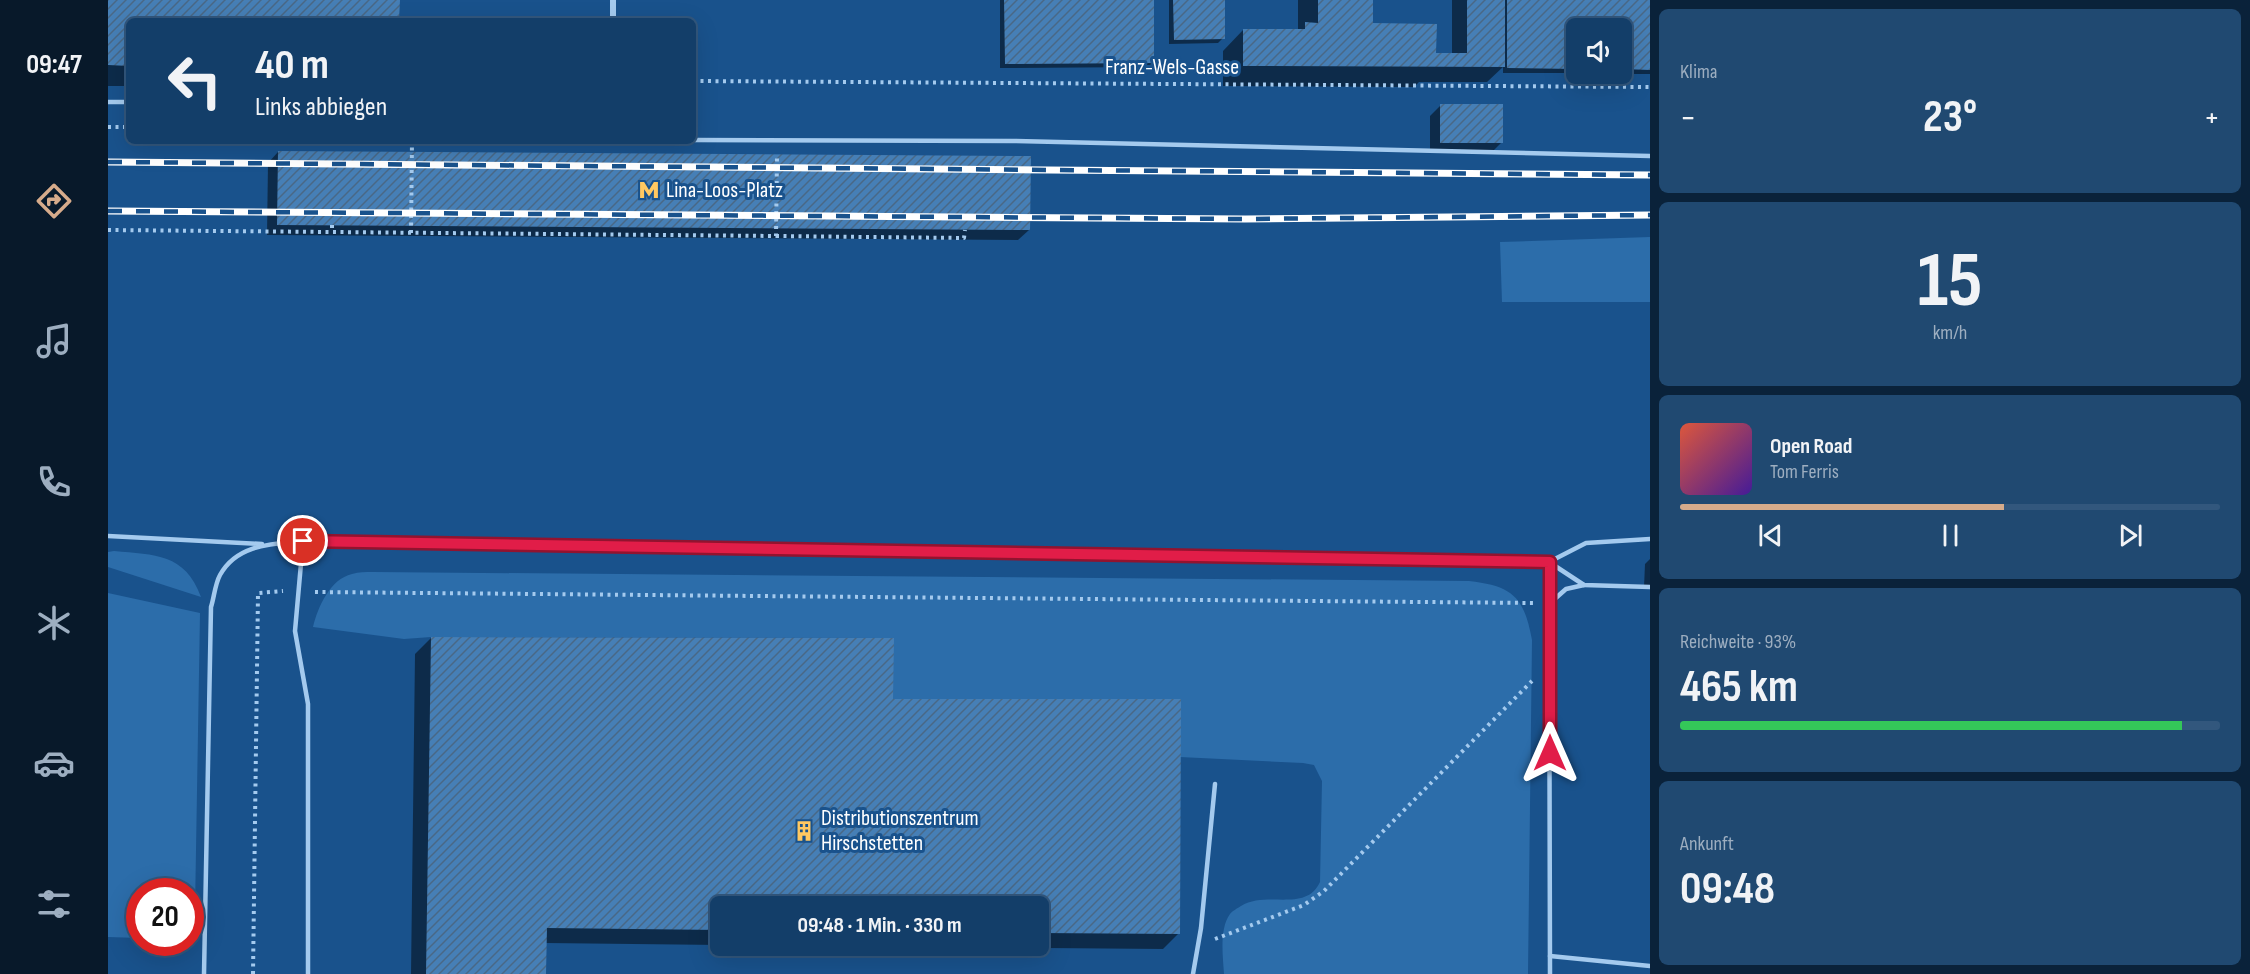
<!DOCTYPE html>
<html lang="de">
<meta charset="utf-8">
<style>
body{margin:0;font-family:"Sofia Sans Condensed",sans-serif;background:#204971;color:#f1f3f6;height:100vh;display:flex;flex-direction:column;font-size:22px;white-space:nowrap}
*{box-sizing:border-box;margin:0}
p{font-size:20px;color:#9daec0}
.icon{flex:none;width:33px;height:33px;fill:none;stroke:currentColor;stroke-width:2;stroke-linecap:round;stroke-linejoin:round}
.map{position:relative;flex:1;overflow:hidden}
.sheet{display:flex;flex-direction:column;gap:9px;padding:9px;background:#0a223a;width:600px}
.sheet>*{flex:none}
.hud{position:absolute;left:18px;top:18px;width:570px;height:126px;border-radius:9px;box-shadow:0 6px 24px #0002,0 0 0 2px #32577d;background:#133e69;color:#f1f3f6;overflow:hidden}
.fabs{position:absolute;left:1458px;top:18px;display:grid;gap:12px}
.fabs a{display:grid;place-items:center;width:66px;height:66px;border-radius:9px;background:#133e69;box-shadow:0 6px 24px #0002,0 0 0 2px #32577d;font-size:30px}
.speed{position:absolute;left:18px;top:878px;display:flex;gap:12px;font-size:30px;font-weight:700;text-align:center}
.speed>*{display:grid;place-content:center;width:78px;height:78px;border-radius:50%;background:#133e69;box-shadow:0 6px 24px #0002,0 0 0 2px #32577d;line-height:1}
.speed .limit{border:9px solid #d22;background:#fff;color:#111}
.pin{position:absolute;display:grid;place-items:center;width:51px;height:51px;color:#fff;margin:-26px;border:3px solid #fff;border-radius:50%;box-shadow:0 2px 6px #0007}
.me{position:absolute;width:66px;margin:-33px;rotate:0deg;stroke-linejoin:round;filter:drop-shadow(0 0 4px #0008)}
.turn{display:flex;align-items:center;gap:21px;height:126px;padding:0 30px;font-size:27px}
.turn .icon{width:78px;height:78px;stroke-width:2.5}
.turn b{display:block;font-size:42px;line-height:51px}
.big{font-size:45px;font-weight:700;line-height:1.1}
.sheet .widget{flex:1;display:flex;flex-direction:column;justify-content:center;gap:9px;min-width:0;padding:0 21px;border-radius:9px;background:#204971}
.sheet .dial{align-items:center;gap:0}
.dial b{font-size:78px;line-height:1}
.song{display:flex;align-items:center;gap:18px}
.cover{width:72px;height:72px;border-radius:9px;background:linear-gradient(135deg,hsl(10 70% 55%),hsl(260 70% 35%))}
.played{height:6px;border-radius:3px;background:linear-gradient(90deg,#d6ab8b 60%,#32577d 60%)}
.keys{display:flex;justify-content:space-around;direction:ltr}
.heat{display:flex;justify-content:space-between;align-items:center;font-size:33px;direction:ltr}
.charge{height:9px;border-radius:4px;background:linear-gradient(90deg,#34c759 93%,#32577d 0)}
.trip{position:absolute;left:602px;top:896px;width:339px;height:60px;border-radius:9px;background:#133e69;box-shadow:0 6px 24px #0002,0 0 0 2px #32577d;font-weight:700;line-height:60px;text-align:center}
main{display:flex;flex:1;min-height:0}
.dock{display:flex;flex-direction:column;width:108px;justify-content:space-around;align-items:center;background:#08192a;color:#9daec0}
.dock .icon{width:42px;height:42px}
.dock .selected{color:#d6ab8b}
.dock b{font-size:27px;color:#f1f3f6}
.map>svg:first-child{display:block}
.green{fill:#2c6daa}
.shadow{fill:#0007}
.building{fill:url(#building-hatch)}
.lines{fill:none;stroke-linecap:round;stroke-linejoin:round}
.path{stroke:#a4caee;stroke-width:4;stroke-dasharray:3 4.5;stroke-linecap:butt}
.lane{stroke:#a4caee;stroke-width:4.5}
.street{stroke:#a4caee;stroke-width:6}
.rail-casing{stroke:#fff;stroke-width:7}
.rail{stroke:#19528c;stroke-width:4.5;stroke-dasharray:14;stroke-linecap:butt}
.route-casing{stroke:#92132f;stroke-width:15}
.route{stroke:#e11d48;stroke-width:10}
.labels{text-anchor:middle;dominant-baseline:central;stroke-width:6;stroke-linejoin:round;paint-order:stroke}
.street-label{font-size:22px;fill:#fff;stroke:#19528c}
.poi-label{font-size:22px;fill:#fff;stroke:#19528c;text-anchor:start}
</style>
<main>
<nav class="dock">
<b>09:47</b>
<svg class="icon selected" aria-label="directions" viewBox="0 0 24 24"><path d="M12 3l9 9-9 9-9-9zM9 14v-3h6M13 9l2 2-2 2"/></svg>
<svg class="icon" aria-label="music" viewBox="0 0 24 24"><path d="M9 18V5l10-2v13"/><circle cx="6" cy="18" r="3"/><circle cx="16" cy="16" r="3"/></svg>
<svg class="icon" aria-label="phone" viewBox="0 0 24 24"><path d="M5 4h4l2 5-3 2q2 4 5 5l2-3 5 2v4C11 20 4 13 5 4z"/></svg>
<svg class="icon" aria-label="climate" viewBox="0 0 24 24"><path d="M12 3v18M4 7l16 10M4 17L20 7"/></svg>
<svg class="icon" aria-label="car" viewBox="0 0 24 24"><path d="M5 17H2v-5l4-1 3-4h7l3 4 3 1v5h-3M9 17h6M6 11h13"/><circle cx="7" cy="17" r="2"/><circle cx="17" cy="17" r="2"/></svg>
<svg class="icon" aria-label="filters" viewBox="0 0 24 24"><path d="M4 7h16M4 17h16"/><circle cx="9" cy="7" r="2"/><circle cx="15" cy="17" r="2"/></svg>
</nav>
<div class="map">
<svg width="1542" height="974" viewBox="0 0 1542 974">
<defs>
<pattern id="building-hatch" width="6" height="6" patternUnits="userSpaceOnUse" patternTransform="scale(1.5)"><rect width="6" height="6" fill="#467fb6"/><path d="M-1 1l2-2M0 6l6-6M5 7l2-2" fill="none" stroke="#496886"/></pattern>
</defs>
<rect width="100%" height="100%" fill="#19528c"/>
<g class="green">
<path d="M 1542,237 L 1542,302 L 1394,302 L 1392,242 Z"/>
<path d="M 6,551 C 47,555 77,553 93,597 L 0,567 L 0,552 Z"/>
<path d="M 264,572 L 1361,581 C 1405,586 1416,597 1424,640 L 1420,974 L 1116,974 C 1115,957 1111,929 1122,914 C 1124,911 1130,908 1133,906 C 1159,890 1198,913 1212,882 L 1214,781 L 1206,765 L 1195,763 L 1072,757 L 1072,699 L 785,699 L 785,638 L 323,637 L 296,639 L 205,627 C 210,607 222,579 244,574 C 251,572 258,572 264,572 Z"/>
<path d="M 0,593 L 92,613 L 87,910 L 83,918 L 82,891 L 32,891 L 31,938 L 0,937 Z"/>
</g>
<g class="shadow">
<path d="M 97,0 L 290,0 L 290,21 L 21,21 L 21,86 L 0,86 L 0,1 Z"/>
<path d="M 892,0 L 1044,0 L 1045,62 L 1040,67 L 892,68 Z"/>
<path d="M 1061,0 L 1115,0 L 1115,38 L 1110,43 L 1061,44 Z"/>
<path d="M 1190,0 L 1264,0 L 1264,25 L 1327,55 L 1344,54 L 1344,0 L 1542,0 L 1542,74 L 1483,74 L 1514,74 L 1514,28 L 1468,28 L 1468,73 L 1395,73 L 1395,67 L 1379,82 L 1311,82 L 1306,87 L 1115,86 L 1115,51 L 1135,30 L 1190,31 Z"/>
<path d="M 1333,105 L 1393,143 L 1383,153 L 1322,153 L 1322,116 Z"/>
<path d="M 170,152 L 921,230 L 910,240 L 159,235 L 160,163 Z"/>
<path d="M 1542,559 L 1542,587 L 1536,587 L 1537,564 Z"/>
<path d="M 323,638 L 783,700 L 1071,933 L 1055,949 L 615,945 L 930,945 L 930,906 L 612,906 L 612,945 L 437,943 L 436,974 L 303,974 L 307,654 Z"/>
</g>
<g class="building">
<path d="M 0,0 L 292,0 L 291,21 L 21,21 L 21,66 L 0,65 Z"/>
<path d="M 896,0 L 1046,0 L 1046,63 L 897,64 Z"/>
<path d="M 1065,0 L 1117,0 L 1117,39 L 1066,40 Z"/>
<path d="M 1210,0 L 1265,0 L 1265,23 L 1329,24 L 1328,53 L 1359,53 L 1359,0 L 1397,0 L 1397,67 L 1135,66 L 1135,29 L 1197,29 L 1197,22 L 1210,23 Z"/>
<path d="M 1399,0 L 1542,0 L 1542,70 L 1514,69 L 1514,28 L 1468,28 L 1468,69 L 1399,68 Z"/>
<rect x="1332" y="104" width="63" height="39"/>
<path d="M 170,151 L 923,156 L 922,230 L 169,225 Z"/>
<path d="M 323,637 L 786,638 L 785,699 L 1073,699 L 1072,934 L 930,933 L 930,906 L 612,906 L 612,930 L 439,928 L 438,974 L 318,974 Z"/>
</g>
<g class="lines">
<g class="path">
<path d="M 585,81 L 1542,87"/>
<path d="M 0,127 L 21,127"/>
<path d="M 224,225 L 224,232"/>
<path d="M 0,230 L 668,236 L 669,156"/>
<path d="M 303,233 L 304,141"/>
<path d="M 668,236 L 856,238 L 857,230"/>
<path d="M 207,592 L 1426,603"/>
<path d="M 1107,939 L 1196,905 L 1216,891 L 1424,681"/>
<path d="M 145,974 L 150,593 L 175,591"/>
</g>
<g class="lane">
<path d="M 0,102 L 21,102"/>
<path d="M 585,140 L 905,141 L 1542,156"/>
<path d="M 0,536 L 154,544"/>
<path d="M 195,541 L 187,631 L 200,704 L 200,974"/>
<path d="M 1441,562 L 1442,974"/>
<path d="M 1441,562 L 1476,585 L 1542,587"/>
<path d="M 1441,604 L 1458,589 L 1476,585"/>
<path d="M 1442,956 L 1542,966"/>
<path d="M 96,974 L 103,607 C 106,598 107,584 112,575 C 129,544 164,544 195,541 L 1441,562 L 1478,543 L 1542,539"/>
<path d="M 1085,974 L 1093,928 L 1107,784"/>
</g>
<path class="street" d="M 505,0 L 505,21"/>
<g class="rail-casing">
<g id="rail">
<path d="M 0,162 L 1542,175"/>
<path d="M 0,211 L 1137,219 L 1542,215"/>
</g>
</g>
<use href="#rail" class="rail"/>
</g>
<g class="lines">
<g class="route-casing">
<path id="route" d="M 195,541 L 1442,562 L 1442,753"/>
</g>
<use href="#route" class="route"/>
</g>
<defs>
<g id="metro-bare" transform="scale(1.62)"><path d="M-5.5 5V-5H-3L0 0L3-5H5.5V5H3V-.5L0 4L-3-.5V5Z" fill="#ffc861" stroke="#19528c" stroke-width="2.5" paint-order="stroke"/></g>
<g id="building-bare" transform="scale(1.62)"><path d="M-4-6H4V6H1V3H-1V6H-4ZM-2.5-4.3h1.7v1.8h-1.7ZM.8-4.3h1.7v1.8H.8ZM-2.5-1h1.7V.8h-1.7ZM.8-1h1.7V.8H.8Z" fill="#ffc861" stroke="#19528c" stroke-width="2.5" paint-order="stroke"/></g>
</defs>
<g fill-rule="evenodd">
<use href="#metro-bare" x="541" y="190"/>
<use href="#building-bare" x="696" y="831"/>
</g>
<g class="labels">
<g class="street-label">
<text x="1064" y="67">Franz-Wels-Gasse</text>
</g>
<g class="poi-label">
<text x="558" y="190">Lina-Loos-Platz</text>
<text x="713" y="818">Distributionszentrum<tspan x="713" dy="25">Hirschstetten</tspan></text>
</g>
</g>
</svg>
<div class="fabs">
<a><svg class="icon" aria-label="sound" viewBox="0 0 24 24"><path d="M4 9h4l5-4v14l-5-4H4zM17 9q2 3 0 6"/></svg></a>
</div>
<div class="speed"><div class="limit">20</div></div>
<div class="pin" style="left:195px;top:541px;background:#d93025"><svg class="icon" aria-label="arrive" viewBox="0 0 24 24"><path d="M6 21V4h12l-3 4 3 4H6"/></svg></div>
<svg class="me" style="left:1442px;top:753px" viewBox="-20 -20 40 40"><path d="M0-17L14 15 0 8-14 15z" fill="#e11d48" stroke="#fff" stroke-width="4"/></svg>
<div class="trip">09:48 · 1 Min. · 330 m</div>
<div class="hud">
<div class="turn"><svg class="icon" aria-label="left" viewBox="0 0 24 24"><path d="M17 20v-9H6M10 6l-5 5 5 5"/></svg><div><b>40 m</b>Links abbiegen</div></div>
</div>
</div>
<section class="sheet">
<div class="widget"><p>Klima</p>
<div class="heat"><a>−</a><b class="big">23°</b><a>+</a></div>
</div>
<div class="widget dial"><b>15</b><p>km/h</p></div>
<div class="widget">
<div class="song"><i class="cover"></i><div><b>Open Road</b><p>Tom Ferris</p></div></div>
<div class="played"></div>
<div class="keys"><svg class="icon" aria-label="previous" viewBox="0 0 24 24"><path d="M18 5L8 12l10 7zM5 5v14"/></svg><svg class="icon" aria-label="pause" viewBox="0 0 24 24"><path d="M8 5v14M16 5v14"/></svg><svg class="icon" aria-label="next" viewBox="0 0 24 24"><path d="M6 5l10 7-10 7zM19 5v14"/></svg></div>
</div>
<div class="widget"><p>Reichweite · 93%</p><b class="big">465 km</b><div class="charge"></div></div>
<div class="widget"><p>Ankunft</p><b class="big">09:48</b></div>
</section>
</main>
